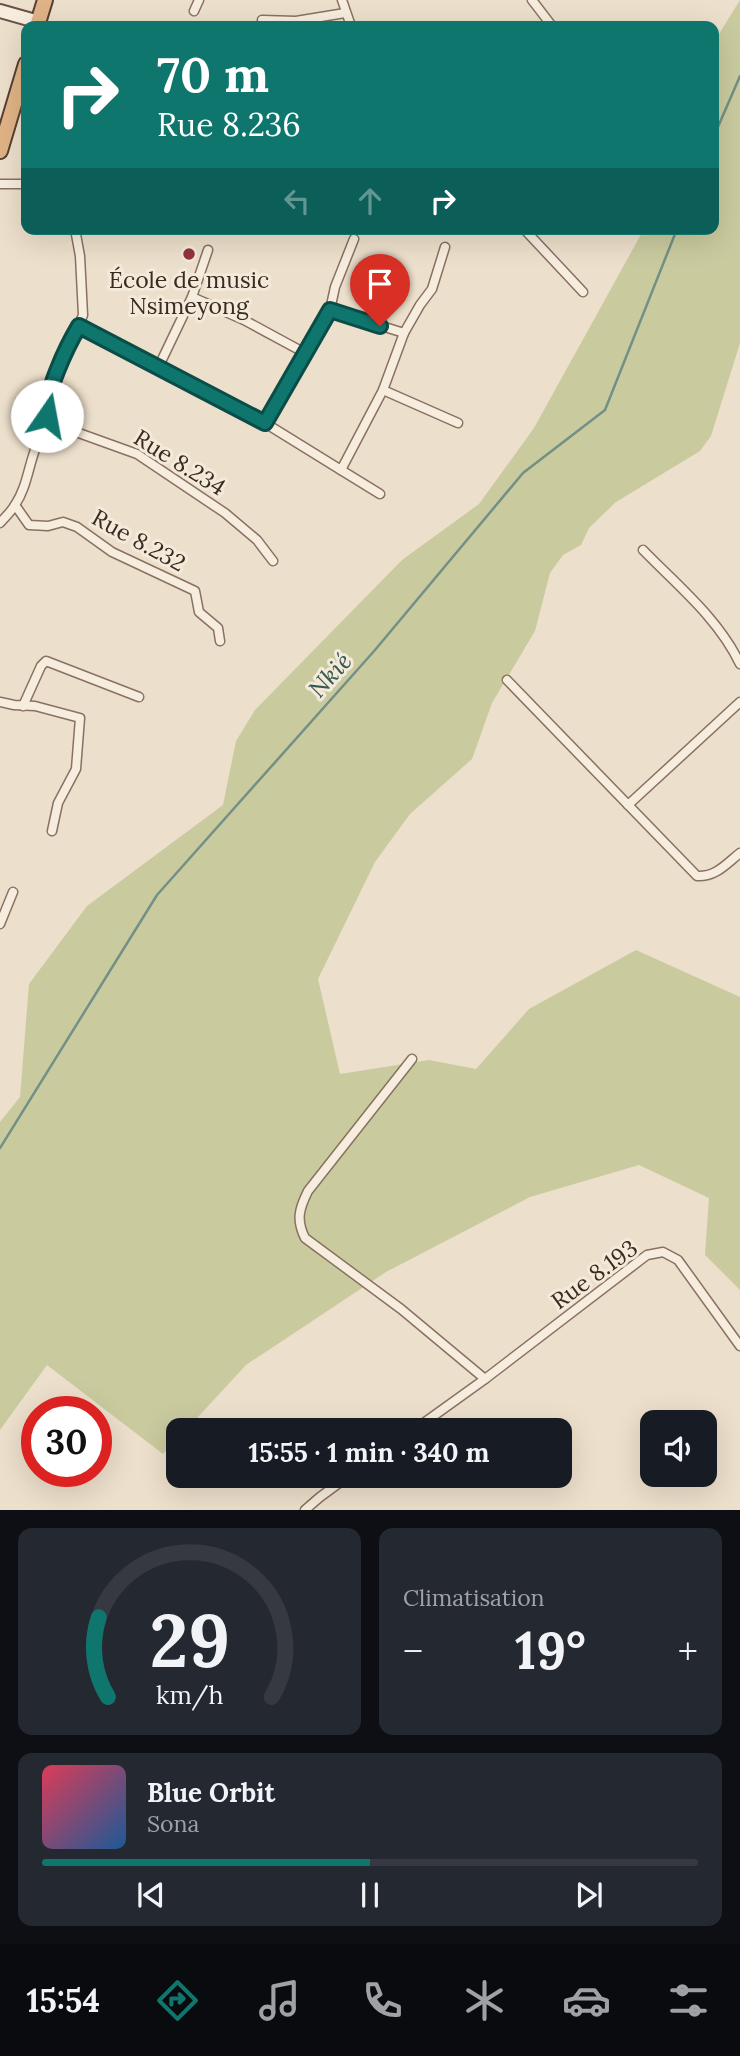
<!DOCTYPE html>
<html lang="fr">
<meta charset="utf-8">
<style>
body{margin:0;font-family:Lora,serif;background:#242831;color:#f1f3f6;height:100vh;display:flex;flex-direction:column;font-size:26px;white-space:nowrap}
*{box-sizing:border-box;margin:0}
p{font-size:23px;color:#9ea1a6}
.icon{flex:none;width:38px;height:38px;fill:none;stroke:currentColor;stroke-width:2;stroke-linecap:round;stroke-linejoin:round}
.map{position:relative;height:1510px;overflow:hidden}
.details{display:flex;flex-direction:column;gap:18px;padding:18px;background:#0d0f14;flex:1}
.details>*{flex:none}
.banner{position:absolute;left:21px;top:21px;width:698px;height:214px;border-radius:14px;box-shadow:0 7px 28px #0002;background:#0f766e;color:#fff;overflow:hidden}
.buttons{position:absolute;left:640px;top:1410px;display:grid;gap:14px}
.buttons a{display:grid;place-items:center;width:77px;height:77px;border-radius:14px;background:#171b24;box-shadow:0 7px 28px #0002;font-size:35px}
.speed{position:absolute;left:21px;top:1396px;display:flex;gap:14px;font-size:35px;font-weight:700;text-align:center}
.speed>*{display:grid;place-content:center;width:91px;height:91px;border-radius:50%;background:#171b24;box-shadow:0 7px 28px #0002;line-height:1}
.speed .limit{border:10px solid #d22;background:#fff;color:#111}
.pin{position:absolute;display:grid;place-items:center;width:60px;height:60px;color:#fff;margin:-72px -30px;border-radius:50% 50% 50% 0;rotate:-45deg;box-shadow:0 0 7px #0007}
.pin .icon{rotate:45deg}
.me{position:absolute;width:77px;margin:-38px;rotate:12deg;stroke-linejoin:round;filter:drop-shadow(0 0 5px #0008)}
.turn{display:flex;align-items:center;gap:24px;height:147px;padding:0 21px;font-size:32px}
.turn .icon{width:91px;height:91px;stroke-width:2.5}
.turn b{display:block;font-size:49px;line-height:60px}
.lanes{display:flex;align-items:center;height:66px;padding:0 21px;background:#0003;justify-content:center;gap:35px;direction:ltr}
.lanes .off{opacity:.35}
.big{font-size:52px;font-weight:700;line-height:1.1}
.details .widget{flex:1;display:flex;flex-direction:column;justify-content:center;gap:10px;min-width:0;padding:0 24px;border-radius:14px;background:#242831}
.details .dial{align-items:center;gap:0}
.dial svg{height:182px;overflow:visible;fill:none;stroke:#363941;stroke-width:7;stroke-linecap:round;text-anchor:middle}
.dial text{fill:#f1f3f6;stroke:none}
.song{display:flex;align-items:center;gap:21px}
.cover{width:84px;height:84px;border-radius:10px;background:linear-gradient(135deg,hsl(350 70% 55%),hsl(210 70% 35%))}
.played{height:7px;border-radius:4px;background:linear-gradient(90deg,#0f766e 50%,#363941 50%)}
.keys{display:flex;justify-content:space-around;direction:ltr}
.heat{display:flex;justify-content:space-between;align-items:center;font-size:38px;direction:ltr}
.details .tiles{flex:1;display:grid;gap:18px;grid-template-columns:1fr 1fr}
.widget:last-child{grid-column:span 2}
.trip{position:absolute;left:166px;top:1418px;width:406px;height:70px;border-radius:14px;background:#171b24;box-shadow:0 7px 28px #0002;font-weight:700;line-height:70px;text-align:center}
.tabs{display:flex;height:112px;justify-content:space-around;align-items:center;background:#090b0e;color:#9ea1a6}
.tabs .icon{width:49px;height:49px}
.tabs .active{color:#0f766e}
.tabs b{font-size:32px;color:#f1f3f6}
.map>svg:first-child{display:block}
.green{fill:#caca9f}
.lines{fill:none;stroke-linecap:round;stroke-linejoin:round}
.stream{stroke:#729085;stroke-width:2.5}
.minor-casing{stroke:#887160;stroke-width:11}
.secondary-casing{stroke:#6a5343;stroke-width:16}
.trunk-casing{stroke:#574034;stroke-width:18}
.minor{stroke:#f7edde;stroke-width:8}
.secondary{stroke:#f7edde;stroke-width:12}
.trunk{stroke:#e0b386;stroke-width:14}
.route-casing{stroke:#0a4d48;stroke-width:18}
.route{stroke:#0f766e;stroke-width:12}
.poi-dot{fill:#93343f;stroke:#f4eada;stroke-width:2.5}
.labels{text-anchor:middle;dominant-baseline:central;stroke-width:6;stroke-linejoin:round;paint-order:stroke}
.poi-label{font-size:23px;fill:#3a2b22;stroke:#f4eada}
.street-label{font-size:23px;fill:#3a2b22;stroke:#f4eada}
.water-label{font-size:24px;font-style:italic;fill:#335952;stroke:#f4eada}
</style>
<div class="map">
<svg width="740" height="1510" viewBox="0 0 740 1510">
<rect width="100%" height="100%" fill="#ecdfcb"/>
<path class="green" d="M 740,0 L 740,343 L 711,436 L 700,451 L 616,502 L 589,528 L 581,545 L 563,555 L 550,573 L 535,631 L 492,703 L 472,759 L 410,814 L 375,862 L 318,979 L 340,1074 L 429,1060 L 476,1069 L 529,1009 L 636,950 L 740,997 L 740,1290 L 705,1255 L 709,1198 L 639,1165 L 530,1197 L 386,1272 L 246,1365 L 186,1430 L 178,1430 L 178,1437 L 163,1454 L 47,1365 L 0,1430 L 0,1122 L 20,1097 L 29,984 L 87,906 L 223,805 L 236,741 L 255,710 L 402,560 L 479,504 L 534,428 L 644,229 L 714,229 L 714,42 Z"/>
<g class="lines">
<g class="stream">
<path d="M 714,136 L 740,76"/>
<path d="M 0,1148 L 157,895 L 375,650 L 523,473 L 605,410 L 677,229"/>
</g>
<g class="minor-casing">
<g id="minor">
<path d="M 342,0 L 351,26"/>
<path d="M 532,0 L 552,26"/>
<path d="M 194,11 L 199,0"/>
<path d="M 262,20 L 296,21 L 345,13"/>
<path d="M 0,184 L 26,184"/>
<path d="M 524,229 L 583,292"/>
<path d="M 192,297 L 244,320 L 305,353"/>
<path d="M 330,310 L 335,287 L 354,239"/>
<path d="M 79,326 L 265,423 L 341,470 L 383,390 L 404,333 L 420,305 L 432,289 L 445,247"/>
<path d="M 158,368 L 192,297 L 208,250"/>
<path d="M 383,390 L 458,423"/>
<path d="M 51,423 L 137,454 L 225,513 L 257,540 L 273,561"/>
<path d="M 265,423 L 330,310 L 404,333"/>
<path d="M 341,470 L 380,494"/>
<path d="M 15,505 L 29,525 L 48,526 L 63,522 L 77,527 L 112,552 L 195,591 L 199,612 L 218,628 L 220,641"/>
<path d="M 0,523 C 5,517 11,512 15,505 C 32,480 28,446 51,423 L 47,416 L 46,407 L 83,315 L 80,256 L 75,229"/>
<path d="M 643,550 C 677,585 719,619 740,664"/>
<path d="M 507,680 L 697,876 C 716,877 726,864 740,853"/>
<path d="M 0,702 L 14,705 L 35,706 L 80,718 L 76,769 L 58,803 L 52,831"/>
<path d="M 23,706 L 41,666 L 46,661 L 139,697"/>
<path d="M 628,805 L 740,702"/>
<path d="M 0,924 L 13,892"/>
<path d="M 412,1059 L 308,1191 C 299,1209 296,1220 305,1238 L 401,1309 L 485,1379"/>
<path d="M 414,1430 L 485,1379 L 647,1255 L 663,1252 L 678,1260 L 740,1346"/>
<path d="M 305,1510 L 320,1497 L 350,1475"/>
</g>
</g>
<g class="secondary-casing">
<path id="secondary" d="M 0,11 L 39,22"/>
</g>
<g class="trunk-casing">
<g id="trunk">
<path d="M 37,26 L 45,0"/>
<path d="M 0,151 L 26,64"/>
</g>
</g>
<use href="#minor" class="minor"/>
<use href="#secondary" class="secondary"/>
<use href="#trunk" class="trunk"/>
</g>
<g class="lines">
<g class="route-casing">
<path id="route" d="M 47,416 C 44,394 67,346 79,326 L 265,423 L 330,310 L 380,326"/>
</g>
<use href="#route" class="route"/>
</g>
<circle class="poi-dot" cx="189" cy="254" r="7"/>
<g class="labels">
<g class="poi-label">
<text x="189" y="279">École de music<tspan x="189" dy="26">Nsimeyong</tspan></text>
</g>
<g class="street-label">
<text transform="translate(180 462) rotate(32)">Rue 8.234</text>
<text transform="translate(139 540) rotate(29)">Rue 8.232</text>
<text transform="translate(594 1274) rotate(-36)">Rue 8.193</text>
</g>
<g class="water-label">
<text transform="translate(330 675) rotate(-48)">Nkié</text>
</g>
</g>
</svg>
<div class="buttons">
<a><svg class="icon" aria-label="sound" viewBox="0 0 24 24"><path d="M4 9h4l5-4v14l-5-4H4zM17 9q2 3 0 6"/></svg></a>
</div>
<div class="speed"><div class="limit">30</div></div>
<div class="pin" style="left:380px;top:326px;background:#d93025"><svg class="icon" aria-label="arrive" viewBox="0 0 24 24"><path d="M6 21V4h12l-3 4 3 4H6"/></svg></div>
<svg class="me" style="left:47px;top:416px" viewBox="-20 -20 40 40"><circle r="19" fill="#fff"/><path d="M0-13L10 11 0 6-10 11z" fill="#0f766e"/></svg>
<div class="trip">15:55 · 1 min · 340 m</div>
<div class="banner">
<div class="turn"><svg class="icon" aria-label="right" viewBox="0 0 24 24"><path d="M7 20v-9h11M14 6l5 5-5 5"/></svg><div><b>70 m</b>Rue 8.236</div></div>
<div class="lanes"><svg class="icon off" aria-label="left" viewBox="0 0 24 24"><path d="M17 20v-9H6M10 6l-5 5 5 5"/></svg><svg class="icon off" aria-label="ahead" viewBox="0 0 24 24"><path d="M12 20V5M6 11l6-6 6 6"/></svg><svg class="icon" aria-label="right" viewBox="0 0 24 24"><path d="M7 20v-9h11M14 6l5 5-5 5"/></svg></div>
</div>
</div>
<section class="details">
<div class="tiles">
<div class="widget dial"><svg viewBox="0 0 100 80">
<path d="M14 69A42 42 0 1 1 86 69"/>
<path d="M14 69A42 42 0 0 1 10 34" stroke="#0f766e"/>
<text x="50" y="56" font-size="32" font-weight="700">29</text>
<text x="50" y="72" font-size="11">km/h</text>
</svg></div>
<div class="widget"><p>Climatisation</p>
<div class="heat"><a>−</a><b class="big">19°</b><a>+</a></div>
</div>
<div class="widget">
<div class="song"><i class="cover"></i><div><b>Blue Orbit</b><p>Sona</p></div></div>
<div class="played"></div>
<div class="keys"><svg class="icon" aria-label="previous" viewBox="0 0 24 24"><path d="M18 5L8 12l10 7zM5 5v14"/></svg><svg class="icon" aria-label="pause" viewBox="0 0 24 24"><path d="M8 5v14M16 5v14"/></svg><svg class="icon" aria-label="next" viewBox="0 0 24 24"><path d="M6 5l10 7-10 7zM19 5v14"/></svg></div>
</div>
</div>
</section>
<nav class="tabs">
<b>15:54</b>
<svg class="icon active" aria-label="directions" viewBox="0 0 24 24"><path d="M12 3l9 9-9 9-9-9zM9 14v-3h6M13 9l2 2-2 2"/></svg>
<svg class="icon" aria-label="music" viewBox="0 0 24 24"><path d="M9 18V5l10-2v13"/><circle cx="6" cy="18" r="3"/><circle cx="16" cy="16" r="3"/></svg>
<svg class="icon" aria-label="phone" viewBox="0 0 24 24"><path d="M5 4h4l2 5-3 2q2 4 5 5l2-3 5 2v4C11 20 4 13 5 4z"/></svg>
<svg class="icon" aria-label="climate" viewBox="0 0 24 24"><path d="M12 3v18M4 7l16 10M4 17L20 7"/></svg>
<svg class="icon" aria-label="car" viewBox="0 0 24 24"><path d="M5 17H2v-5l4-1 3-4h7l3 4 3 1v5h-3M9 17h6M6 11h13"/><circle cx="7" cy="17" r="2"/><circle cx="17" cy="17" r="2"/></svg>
<svg class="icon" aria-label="filters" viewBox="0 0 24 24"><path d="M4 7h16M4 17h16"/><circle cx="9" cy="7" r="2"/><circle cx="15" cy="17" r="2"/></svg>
</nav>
